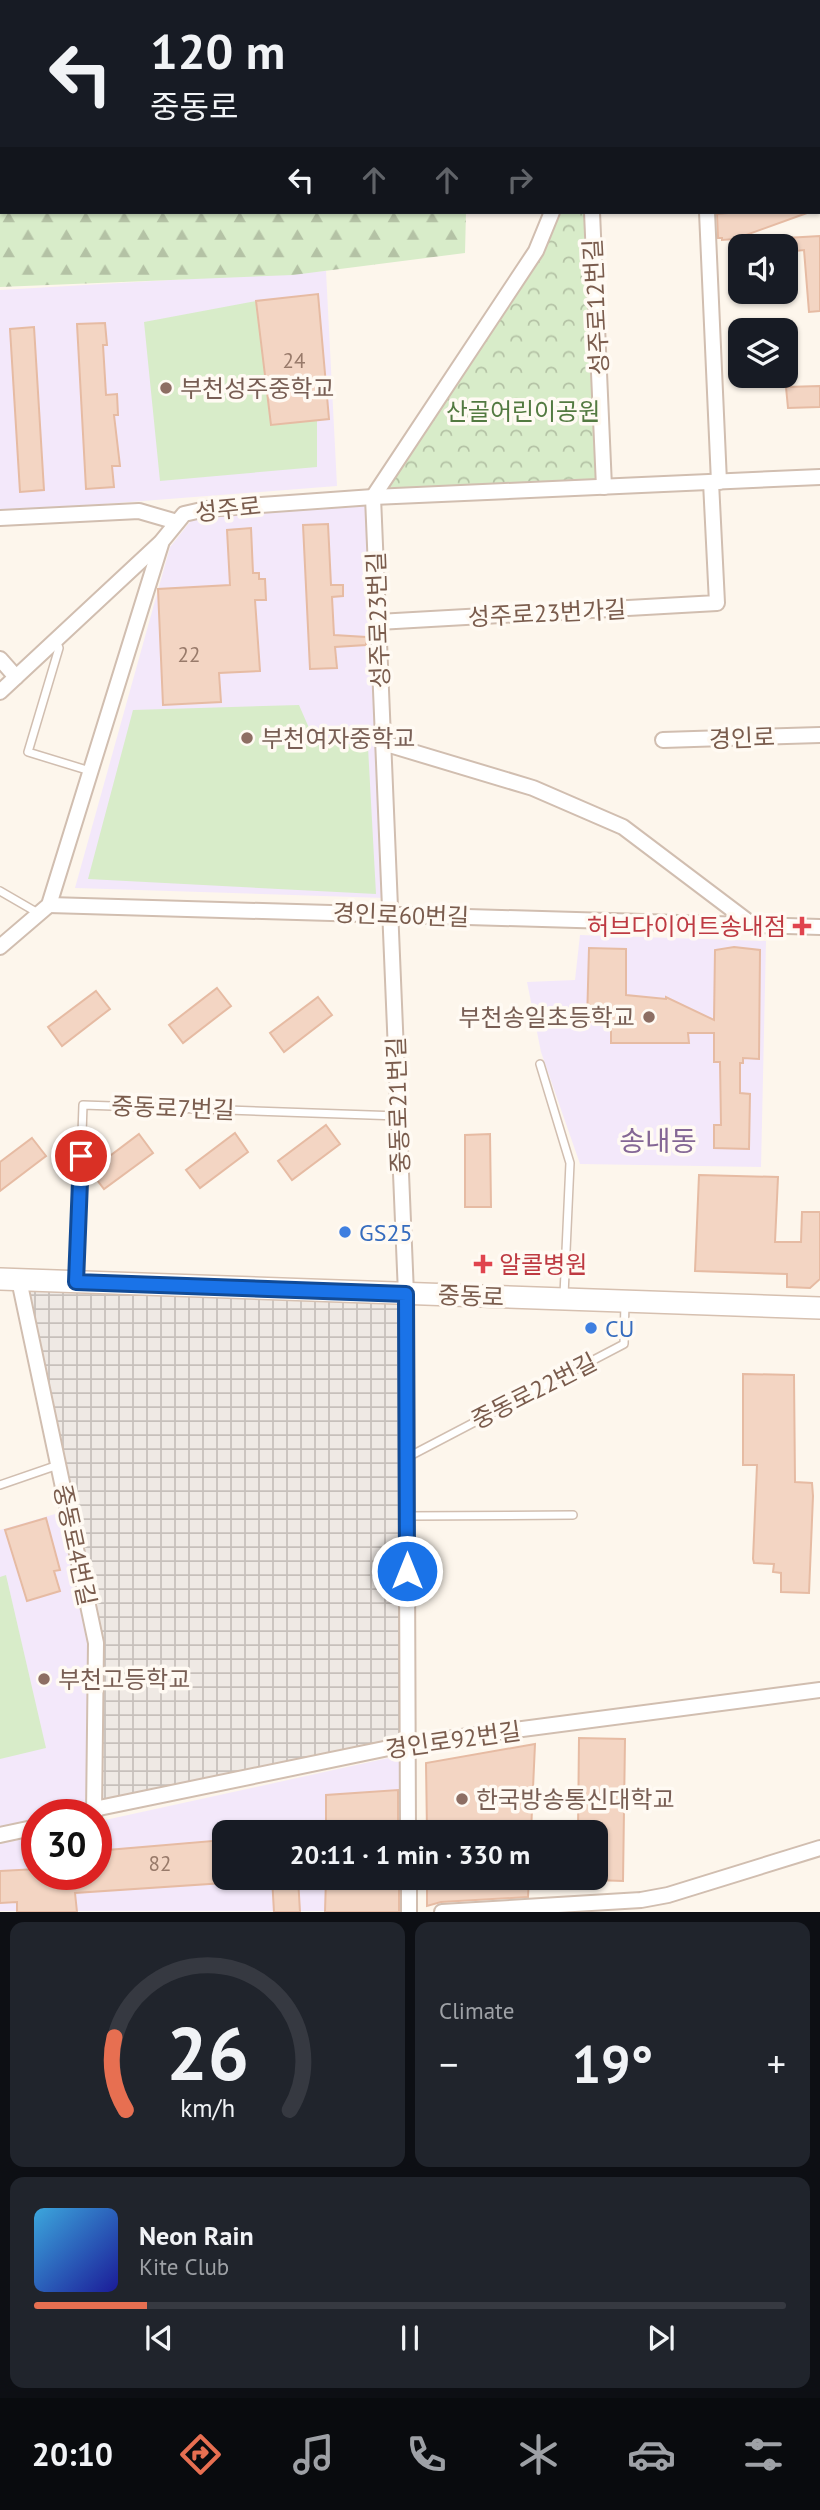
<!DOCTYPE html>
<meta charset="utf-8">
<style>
body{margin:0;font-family:"PT Sans","Noto Sans KR",sans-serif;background:#20242c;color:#f1f3f6;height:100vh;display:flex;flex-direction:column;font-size:26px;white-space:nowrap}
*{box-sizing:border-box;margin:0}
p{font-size:23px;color:#9ea1a6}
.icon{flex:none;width:38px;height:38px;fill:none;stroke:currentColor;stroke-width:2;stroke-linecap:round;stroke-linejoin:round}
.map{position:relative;height:1912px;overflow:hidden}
.details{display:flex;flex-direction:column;gap:10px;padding:10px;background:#0d0f14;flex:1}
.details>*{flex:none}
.banner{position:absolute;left:0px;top:0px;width:821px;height:214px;box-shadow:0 2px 5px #0004;background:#171b24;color:#f1f3f6;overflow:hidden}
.tools{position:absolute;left:728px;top:234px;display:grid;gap:14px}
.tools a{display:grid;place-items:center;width:70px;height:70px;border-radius:14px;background:#171b24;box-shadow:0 2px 5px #0004;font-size:35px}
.speed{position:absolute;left:21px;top:1799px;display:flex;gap:14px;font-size:35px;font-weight:700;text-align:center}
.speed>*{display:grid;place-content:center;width:91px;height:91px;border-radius:50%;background:#171b24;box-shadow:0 2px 5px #0004;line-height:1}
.speed .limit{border:10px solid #d22;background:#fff;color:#111}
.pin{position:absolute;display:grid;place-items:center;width:60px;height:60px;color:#fff;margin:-30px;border:4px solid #fff;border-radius:50%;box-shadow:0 2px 7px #0007}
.me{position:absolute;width:77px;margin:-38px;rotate:0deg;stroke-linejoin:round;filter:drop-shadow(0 0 5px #0008)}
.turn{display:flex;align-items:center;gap:24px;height:147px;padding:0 35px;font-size:32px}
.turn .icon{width:91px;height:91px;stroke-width:2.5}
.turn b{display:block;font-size:49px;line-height:60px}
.lanes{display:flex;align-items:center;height:66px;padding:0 35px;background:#0003;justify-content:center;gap:35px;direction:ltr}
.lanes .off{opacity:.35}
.big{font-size:52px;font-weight:700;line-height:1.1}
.details .widget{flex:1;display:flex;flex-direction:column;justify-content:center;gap:10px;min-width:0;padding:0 24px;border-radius:14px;background:#20242c}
.details .dial{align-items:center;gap:0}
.dial svg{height:182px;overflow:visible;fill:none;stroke:#363941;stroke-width:7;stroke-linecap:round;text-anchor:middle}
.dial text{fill:#f1f3f6;stroke:none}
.song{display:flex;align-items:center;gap:21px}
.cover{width:84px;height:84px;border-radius:10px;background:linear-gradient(135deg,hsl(200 70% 55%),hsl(240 70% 35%))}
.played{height:7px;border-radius:4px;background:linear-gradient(90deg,#e76f51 15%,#363941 15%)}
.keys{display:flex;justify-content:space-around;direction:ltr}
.heat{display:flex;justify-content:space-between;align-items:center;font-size:38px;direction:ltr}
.details .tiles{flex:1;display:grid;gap:10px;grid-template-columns:1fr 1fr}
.widget:last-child{grid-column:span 2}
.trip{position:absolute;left:212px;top:1820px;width:396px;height:70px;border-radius:14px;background:#171b24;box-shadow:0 2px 5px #0004;font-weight:700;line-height:70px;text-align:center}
.tabs{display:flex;height:112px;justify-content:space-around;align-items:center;background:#090b0e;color:#9ea1a6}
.tabs .icon{width:49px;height:49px}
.tabs .current{color:#e76f51}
.tabs b{font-size:32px;color:#f1f3f6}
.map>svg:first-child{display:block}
.residential{fill:#f5e8da}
.industrial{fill:url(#industrial-grid)}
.education{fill:#f3e8fa}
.grass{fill:#d8ecc9}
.forest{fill:url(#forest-firs)}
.park{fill:url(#park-crowns)}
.building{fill:#f3d5c3;stroke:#e6bba3;stroke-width:2}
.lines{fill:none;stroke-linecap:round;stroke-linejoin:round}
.lane-casing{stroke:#d1beb0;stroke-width:10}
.street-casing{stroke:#d1beb0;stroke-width:18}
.secondary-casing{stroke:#d6c0b0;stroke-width:24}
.lane{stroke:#fff;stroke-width:7}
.street{stroke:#fff;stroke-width:14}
.secondary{stroke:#fff;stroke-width:21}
.route-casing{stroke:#114b97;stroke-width:18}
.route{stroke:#1a73e8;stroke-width:12}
.education-dot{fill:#8d6e63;stroke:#fffaf3;stroke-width:2.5}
.health-dot{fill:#e0444e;stroke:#fffaf3;stroke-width:2.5}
.shop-dot{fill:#3f7fe0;stroke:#fffaf3;stroke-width:2.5}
.labels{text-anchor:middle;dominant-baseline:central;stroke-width:7;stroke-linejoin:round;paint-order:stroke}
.number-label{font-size:21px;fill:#987a6a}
.street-label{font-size:24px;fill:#7a5c4d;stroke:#fffaf3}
.education-label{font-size:24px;fill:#785e54;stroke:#fffaf3;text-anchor:start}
.park-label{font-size:24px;fill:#537a41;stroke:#fffaf3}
.health-label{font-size:24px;fill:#be3a42;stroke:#fffaf3;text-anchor:end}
.shop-label{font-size:24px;fill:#366cbe;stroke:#fffaf3;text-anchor:start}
.quarter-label{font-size:28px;fill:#846695;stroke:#fffaf3}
</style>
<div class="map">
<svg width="820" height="1912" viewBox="0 0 820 1912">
<defs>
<pattern id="industrial-grid" width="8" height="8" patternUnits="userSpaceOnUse" patternTransform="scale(1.75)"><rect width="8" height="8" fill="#efe9e4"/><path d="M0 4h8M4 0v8" fill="none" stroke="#c7c0bb"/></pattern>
<pattern id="forest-firs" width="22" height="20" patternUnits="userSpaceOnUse" patternTransform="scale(1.75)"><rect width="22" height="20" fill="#d8ecc9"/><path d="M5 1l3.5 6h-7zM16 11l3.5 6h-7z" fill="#b4c2a5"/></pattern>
<pattern id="park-crowns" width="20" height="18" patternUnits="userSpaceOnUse" patternTransform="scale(1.75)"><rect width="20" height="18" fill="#d8ecc9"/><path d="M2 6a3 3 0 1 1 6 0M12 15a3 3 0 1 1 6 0" fill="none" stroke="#b4c2a5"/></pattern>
</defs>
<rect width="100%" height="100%" fill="#fdf6ec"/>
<path class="residential" d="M 461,0 L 801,0 L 801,2 L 462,2 Z"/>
<path class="industrial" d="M 28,1280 L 406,1294 L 408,1736 L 99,1808 L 96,1643 Z"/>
<g class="education">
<path d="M 326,271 L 337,486 L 0,512 L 0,290 Z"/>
<path d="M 366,505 L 384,898 L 75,888 L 170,547 L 193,518 Z"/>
<path d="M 580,935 L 766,941 L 761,1167 L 580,1164 L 541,1052 L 527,982 L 575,980 Z"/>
<path d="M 62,1512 L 71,1546 L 89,1644 L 87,1811 L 70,1815 L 37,1815 L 37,1822 L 0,1830 L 0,1530 Z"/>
<path d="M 402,1755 L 403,1832 L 224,1832 L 224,1878 L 403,1878 L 404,1911 L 0,1911 L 0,1844 L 37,1836 L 37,1874 L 96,1874 L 96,1822 Z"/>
</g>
<g class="grass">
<path d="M 256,301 L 271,424 L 317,420 L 317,467 L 160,481 L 144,322 Z"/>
<path d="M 299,705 L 309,728 L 331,741 L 368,747 L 376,894 L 88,879 L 133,710 Z"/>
<path d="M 6,1575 L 46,1748 L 0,1759 L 0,1577 Z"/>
</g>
<path class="forest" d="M 0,0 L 376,2 L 2,2 L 2,212 L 466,212 L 465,253 L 293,275 L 0,287 Z"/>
<path class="park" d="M 557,212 L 588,212 L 600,484 L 381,492 Z"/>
<g class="building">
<path d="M 739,212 L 807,212 L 807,213 L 735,239 L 722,240 L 722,238 L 718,238 L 717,214 Z"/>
<path d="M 820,236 L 820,311 L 809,312 L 804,250 L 786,252 L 786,238 Z"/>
<path d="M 318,294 L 329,419 L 271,425 L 256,301 Z"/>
<path d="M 105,323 L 107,345 L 103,345 L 106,395 L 117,394 L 118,415 L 114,415 L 120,466 L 112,466 L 114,487 L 86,489 L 77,324 Z"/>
<path d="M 34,327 L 44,490 L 20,492 L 10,329 Z"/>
<path d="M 820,386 L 820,407 L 788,408 L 786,387 Z"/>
<path d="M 328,524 L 331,585 L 343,585 L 343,596 L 332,597 L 334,635 L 366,637 L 366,645 L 335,647 L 337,668 L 310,669 L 303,525 Z"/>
<path d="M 251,528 L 253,573 L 259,573 L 259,579 L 265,579 L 266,600 L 255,600 L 260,671 L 219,673 L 221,702 L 163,705 L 158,589 L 230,585 L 227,530 Z"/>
<path d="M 734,947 L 760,950 L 759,1059 L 743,1058 L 743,1063 L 740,1063 L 740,1093 L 750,1094 L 749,1149 L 714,1148 L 714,1125 L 721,1125 L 720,1062 L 714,1062 L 714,1033 L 688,1033 L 689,1043 L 611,1043 L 611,1022 L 587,1022 L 589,948 L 626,949 L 626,995 L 666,999 L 666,997 L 714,1020 L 715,950 Z"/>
<path d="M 217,988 L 231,1006 L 183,1043 L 169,1025 Z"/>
<path d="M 96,991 L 110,1009 L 62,1046 L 48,1027 Z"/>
<path d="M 318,997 L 332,1015 L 284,1052 L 270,1033 Z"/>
<path d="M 326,1125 L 340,1144 L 292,1180 L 278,1161 Z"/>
<path d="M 235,1133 L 248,1152 L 200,1188 L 186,1170 Z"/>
<path d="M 139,1134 L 153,1153 L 104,1189 L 90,1171 Z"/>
<path d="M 490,1134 L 491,1207 L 465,1207 L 465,1135 Z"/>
<path d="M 32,1138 L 46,1156 L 0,1191 L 0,1162 Z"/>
<path d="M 699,1175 L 778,1177 L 775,1242 L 801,1242 L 802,1212 L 820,1212 L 820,1279 L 810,1288 L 787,1287 L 787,1274 L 695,1271 Z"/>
<path d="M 743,1374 L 794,1375 L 795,1482 L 812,1483 L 813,1496 L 809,1593 L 781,1592 L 781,1573 L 773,1572 L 774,1564 L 754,1563 L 753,1559 L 757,1465 L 743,1465 Z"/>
<path d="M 46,1518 L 60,1570 L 54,1571 L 60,1591 L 27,1601 L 5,1530 Z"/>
<path d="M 579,1738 L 625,1739 L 623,1881 L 595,1880 L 595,1832 L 578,1832 Z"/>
<path d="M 535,1744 L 531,1832 L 427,1832 L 426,1763 Z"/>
<path d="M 398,1790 L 398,1832 L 326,1832 L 326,1795 Z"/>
<path d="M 224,1840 L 224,1883 L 75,1893 L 77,1912 L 17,1912 L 17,1902 L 0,1903 L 0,1871 L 37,1869 L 37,1874 L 96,1874 L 96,1851 Z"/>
<path d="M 272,1878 L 298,1878 L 300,1912 L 274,1912 Z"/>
<path d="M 326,1878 L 399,1878 L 399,1912 L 325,1912 Z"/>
<path d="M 427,1878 L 529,1878 L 528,1897 L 441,1902 L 427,1906 Z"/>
</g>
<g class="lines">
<g class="lane-casing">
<g id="lane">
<path d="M 56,641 L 59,648 L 28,752 L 90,771"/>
<path d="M 0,891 L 38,913"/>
<path d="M 540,1064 L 570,1163 L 564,1295"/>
<path d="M 77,1279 L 83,1105 L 399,1116"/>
<path d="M 408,1457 L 624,1344 L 625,1302"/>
<path d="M 0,1485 L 58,1465"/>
<path d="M 407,1516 L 573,1515"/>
</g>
</g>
<g class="street-casing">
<g id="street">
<path d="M 450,0 L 451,2"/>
<path d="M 819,172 L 820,172"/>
<path d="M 592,212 L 604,487"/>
<path d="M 707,212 L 719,482"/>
<path d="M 373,497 L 406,1294 L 408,1832"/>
<path d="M 373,497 L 536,251 L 552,212"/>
<path d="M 0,518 L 139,511 L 177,522"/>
<path d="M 378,622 L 717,603 L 711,482"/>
<path d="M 0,659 L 16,677"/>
<path d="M 0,692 L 160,543"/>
<path d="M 663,740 L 820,735"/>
<path d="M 383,743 L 533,788 L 623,827 L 754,926"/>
<path d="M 49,905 L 820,927"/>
<path d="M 0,947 L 49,905 L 162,541 L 184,514 L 206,509 L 373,497 L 820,477"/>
<path d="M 19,1280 L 96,1643 L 94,1814"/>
<path d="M 92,1815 L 99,1808 L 408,1744 L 820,1690"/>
<path d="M 0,1835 L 37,1827"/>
<path d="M 409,1878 L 409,1912"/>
<path d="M 442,1912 L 641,1900 L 668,1895 L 820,1848"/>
</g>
</g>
<g class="secondary-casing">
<path id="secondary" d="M 0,1279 L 820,1308"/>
</g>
<use href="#lane" class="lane"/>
<use href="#street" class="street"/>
<use href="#secondary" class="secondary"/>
</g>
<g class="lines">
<g class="route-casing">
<path id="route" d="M 81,1156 L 76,1282 L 406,1294 L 407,1571"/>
</g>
<use href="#route" class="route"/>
</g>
<g class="education-dot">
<circle cx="166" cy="388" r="7"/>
<circle cx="247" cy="738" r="7"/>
<circle cx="649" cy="1017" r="7"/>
<circle cx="44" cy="1679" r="7"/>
<circle cx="462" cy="1799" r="7"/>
</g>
<g class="health-dot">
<path d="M798.5 915.5h7v7h7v7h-7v7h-7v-7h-7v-7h7z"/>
<path d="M479.5 1253.5h7v7h7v7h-7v7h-7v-7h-7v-7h7z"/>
</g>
<g class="shop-dot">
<circle cx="345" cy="1232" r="7"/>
<circle cx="591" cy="1328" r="7"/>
</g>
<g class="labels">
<g class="number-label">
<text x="294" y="360">24</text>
<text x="189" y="654">22</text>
<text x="160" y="1863">82</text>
</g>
<g class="street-label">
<text transform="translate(596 307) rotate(-93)">성주로12번길</text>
<text transform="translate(228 509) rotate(-6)">성주로</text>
<text transform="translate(547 613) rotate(-3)">성주로23번가길</text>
<text transform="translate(378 620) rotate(-92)">성주로23번길</text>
<text transform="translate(742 738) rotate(-2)">경인로</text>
<text transform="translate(401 915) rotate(2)">경인로60번길</text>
<text transform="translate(398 1105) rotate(-92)">중동로21번길</text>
<text transform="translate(173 1108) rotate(2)">중동로7번길</text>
<text transform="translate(471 1296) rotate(2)">중동로</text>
<text transform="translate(534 1391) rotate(-27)">중동로22번길</text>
<text transform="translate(75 1545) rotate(78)">중동로4번길</text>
<text transform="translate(453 1740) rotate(-8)">경인로92번길</text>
</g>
<g class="education-label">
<text x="180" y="388">부천성주중학교</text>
<text x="261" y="738">부천여자중학교</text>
<text x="635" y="1017" text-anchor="end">부천송일초등학교</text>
<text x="58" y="1679">부천고등학교</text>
<text x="476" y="1799">한국방송통신대학교</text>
</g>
<g class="park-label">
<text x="523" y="411">산골어린이공원</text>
</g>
<g class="health-label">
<text x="786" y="926">허브다이어트송내점</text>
<text x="499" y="1264" text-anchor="start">알콜병원</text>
</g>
<g class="shop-label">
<text x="359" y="1232">GS25</text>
<text x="605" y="1328">CU</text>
</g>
<g class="quarter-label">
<text x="658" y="1140">송내동</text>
</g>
</g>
</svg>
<div class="tools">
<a><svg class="icon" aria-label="sound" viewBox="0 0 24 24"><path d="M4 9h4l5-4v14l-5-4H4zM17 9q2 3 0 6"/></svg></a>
<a><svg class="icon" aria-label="layers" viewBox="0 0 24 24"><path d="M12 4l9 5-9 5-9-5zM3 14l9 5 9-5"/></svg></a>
</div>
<div class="speed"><div class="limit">30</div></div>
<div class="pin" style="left:81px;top:1156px;background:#d93025"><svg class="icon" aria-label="arrive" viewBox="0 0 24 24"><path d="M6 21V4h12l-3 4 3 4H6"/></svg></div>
<svg class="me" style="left:407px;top:1571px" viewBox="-20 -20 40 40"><circle r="17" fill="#1a73e8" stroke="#fff" stroke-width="3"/><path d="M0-11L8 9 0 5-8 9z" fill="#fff"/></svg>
<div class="trip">20:11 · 1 min · 330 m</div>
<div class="banner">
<div class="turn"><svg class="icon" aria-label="left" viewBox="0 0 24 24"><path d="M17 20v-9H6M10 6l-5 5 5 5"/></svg><div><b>120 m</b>중동로</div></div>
<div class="lanes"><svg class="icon" aria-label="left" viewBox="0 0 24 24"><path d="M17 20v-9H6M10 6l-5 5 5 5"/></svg><svg class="icon off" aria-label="ahead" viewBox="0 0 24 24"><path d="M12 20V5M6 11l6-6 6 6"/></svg><svg class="icon off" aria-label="ahead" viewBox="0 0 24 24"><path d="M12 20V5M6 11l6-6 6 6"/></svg><svg class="icon off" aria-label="right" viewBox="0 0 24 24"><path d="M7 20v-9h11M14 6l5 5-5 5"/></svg></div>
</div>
</div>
<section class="details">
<div class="tiles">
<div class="widget dial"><svg viewBox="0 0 100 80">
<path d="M14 69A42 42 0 1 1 86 69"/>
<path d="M14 69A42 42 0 0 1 9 37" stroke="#e76f51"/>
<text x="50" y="56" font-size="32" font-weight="700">26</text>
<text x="50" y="72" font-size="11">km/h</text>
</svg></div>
<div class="widget"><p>Climate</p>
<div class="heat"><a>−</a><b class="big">19°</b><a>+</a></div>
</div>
<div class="widget">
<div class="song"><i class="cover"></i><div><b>Neon Rain</b><p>Kite Club</p></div></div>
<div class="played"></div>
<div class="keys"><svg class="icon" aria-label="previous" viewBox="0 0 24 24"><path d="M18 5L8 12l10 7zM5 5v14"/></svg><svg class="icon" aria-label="pause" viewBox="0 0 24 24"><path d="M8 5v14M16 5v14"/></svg><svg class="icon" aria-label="next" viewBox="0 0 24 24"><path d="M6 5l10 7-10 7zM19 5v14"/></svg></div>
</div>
</div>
</section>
<nav class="tabs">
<b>20:10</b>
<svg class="icon current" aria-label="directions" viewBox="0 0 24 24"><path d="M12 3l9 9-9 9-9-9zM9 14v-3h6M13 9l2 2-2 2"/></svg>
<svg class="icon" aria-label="music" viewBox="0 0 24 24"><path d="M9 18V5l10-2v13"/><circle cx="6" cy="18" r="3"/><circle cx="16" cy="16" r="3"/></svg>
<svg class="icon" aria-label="phone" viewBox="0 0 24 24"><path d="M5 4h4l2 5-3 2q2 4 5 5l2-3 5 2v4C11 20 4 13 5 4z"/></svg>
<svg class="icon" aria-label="climate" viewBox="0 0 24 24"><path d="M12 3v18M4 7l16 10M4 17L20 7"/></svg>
<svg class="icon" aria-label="car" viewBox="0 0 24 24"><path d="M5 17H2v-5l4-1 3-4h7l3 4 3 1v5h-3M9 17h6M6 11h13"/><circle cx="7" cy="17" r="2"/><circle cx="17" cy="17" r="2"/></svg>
<svg class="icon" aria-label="filters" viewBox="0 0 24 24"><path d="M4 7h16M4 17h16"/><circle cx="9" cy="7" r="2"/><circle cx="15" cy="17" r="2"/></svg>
</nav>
